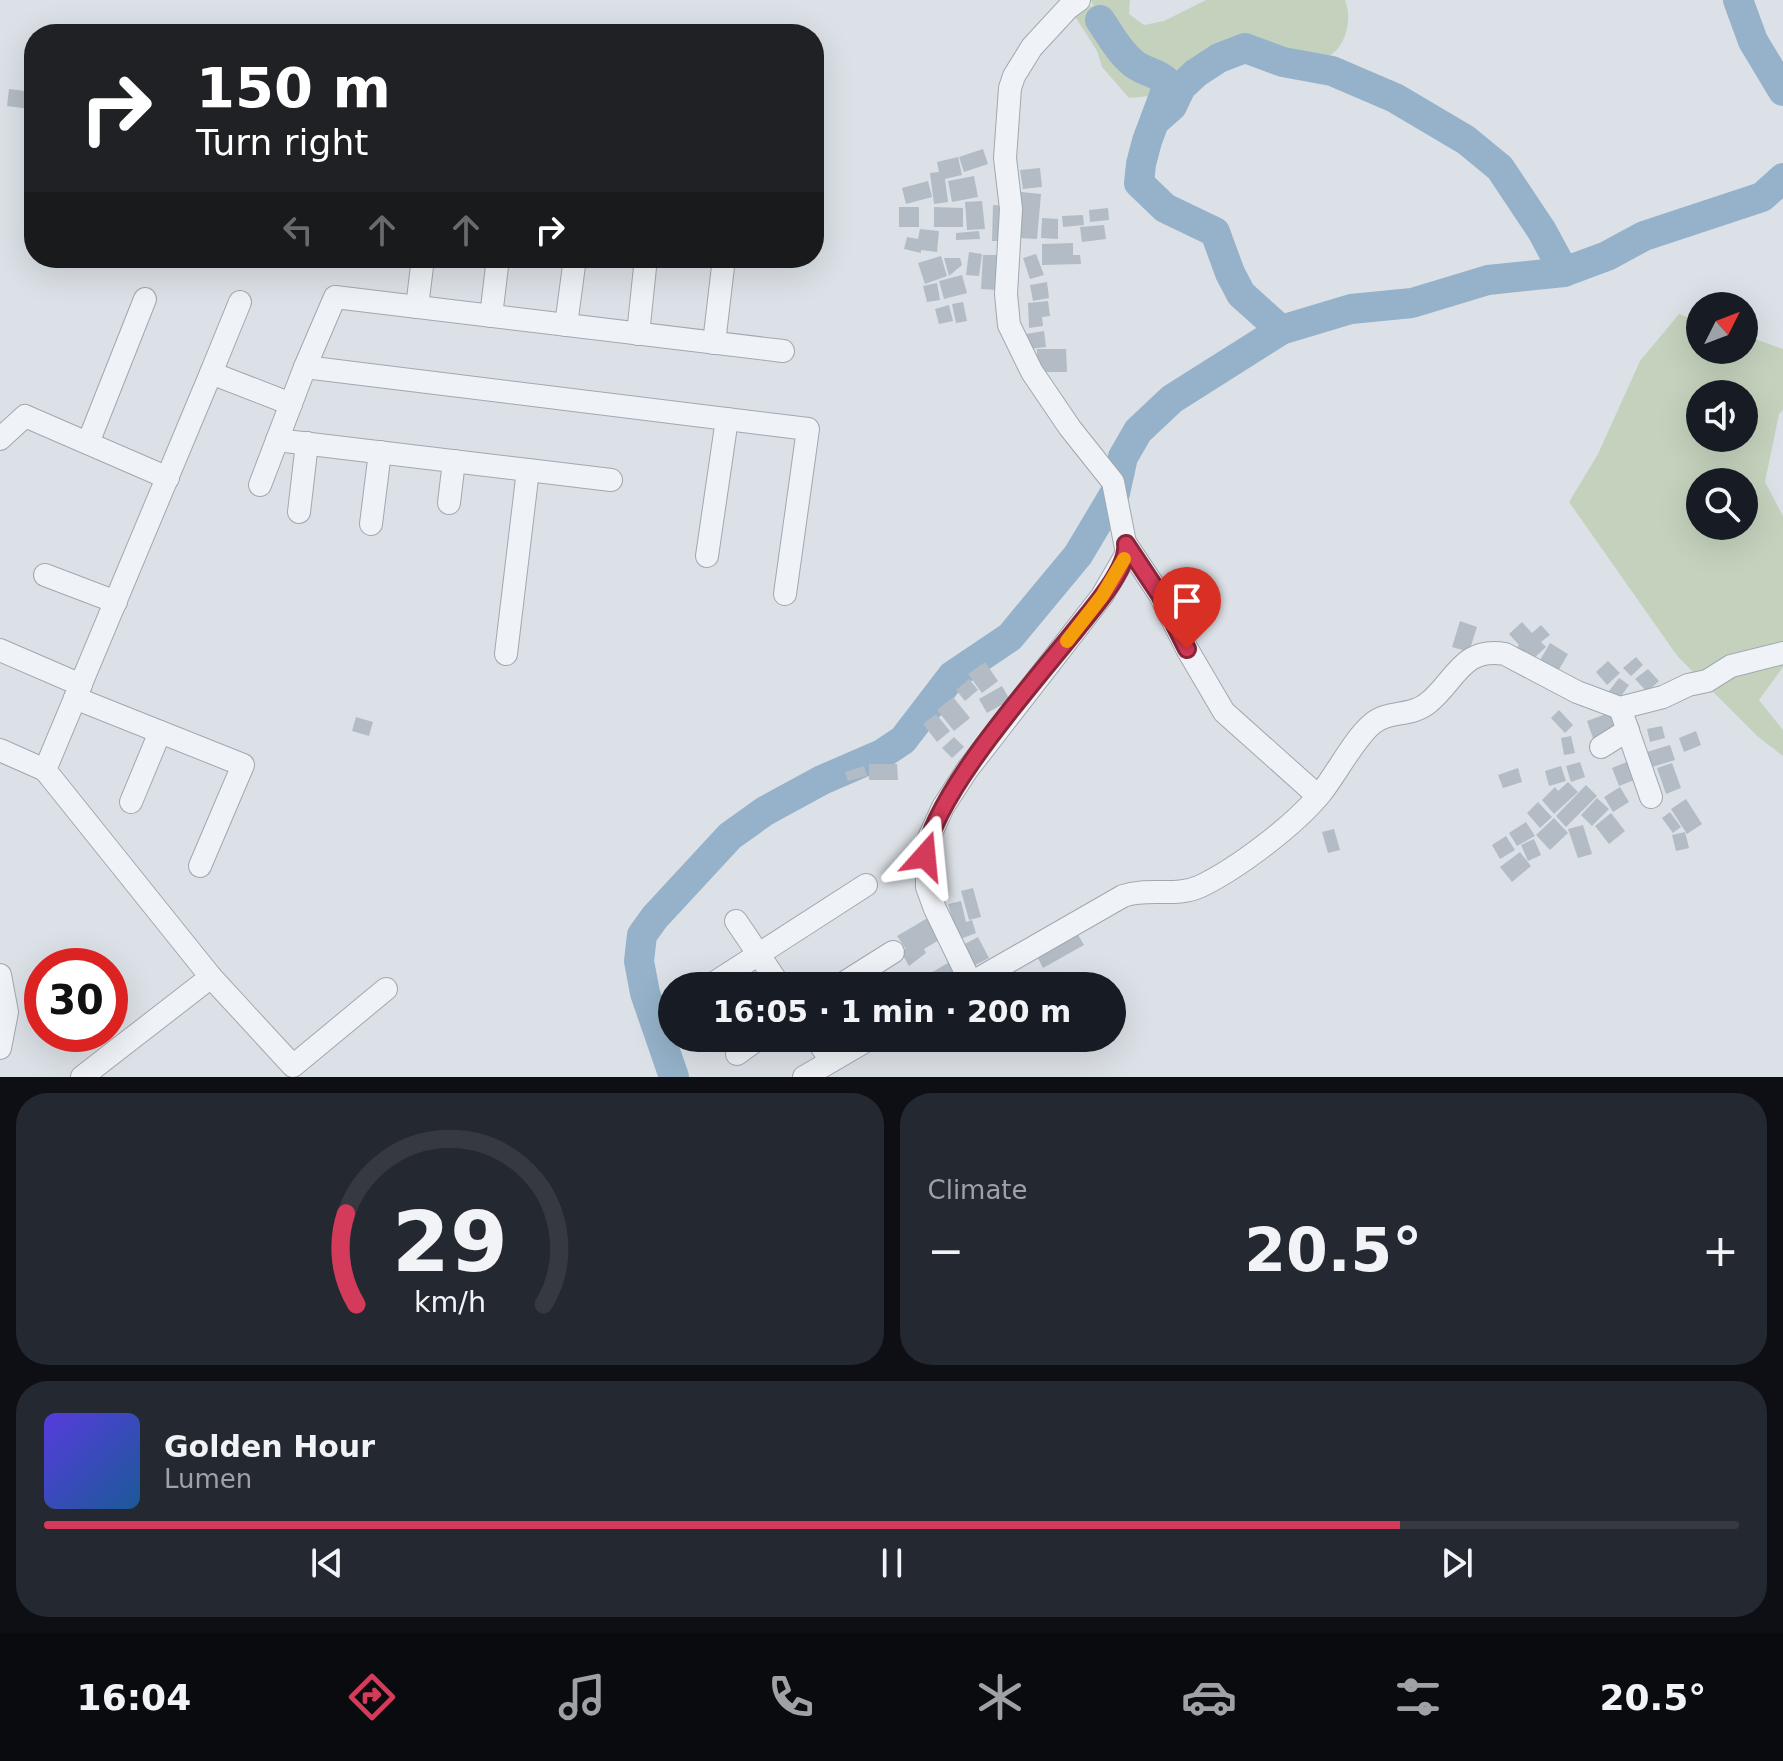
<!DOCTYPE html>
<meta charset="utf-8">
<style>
body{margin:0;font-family:"DejaVu Sans",sans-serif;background:#242831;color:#f1f3f6;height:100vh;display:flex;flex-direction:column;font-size:30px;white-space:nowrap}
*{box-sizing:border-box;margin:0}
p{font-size:26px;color:#9ea1a6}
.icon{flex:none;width:44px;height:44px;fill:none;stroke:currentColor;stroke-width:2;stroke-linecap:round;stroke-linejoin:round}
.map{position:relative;height:1077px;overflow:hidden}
.drawer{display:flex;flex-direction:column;gap:16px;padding:16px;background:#0d0f14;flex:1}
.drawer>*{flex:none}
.top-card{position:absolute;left:24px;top:24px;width:800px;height:244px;border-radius:32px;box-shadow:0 8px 32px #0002;background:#202124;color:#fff;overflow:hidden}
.needle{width:52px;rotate:48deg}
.tools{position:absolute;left:1686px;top:292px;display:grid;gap:16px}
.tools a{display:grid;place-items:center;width:72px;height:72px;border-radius:50%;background:#171b24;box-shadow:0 8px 32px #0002;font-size:40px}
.speed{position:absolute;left:24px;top:948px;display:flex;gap:16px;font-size:40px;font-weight:700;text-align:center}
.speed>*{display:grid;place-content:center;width:104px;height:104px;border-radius:50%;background:#171b24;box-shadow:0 8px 32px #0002;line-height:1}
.speed .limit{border:12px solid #d22;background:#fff;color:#111}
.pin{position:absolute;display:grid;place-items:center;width:68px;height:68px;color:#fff;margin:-82px -34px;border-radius:50% 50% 50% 0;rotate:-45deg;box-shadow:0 0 8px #0007}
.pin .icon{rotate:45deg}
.me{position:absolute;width:88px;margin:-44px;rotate:18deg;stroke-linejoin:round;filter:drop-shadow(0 0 6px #0008)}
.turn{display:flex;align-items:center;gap:28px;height:168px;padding:0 40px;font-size:36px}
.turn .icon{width:104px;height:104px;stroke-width:2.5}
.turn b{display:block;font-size:56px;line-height:68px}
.lanes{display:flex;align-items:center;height:76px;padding:0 40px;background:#0003;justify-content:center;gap:40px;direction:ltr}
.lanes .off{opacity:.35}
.big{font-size:60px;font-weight:700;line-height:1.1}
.drawer .tile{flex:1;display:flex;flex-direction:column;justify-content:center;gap:12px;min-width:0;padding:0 28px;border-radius:32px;background:#242831}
.drawer .dial{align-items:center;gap:0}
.dial svg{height:208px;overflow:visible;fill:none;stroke:#363941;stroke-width:7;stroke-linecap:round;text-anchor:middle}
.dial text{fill:#f1f3f6;stroke:none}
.song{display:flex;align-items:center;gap:24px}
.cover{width:96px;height:96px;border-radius:12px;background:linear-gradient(135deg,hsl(250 70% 55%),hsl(210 70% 35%))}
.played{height:8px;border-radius:4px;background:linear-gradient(90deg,#d43a5a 80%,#363941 80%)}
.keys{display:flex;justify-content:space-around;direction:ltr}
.heat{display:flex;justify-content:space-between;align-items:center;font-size:44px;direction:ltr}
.drawer .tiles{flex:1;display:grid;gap:16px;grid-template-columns:1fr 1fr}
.tile:last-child{grid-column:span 2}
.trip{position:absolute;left:658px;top:972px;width:468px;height:80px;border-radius:40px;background:#171b24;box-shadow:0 8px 32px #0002;font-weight:700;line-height:80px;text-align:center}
.dock{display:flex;height:128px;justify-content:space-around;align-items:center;background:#090b0e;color:#9ea1a6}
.dock .icon{width:56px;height:56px}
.dock .on{color:#d43a5a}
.dock b{font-size:36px;color:#f1f3f6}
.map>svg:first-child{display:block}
.green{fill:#c4d2bd;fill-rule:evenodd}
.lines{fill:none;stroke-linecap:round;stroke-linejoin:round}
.river{stroke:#95b2ca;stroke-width:30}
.building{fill:#b3bbc4}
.minor-casing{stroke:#a1a8b1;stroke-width:24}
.minor{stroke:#eff2f6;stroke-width:22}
.route-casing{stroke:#8a263a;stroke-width:20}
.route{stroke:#d43a5a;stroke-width:14}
.slow{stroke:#f59e0b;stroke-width:14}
</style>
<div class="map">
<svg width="1783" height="1077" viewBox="0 0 1783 1077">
<rect width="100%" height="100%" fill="#dce1e7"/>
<g class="green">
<path d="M 1091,0 L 1130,0 L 1129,14 L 1144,25 L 1164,21 L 1206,0 L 1345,0 C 1354,21 1344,58 1317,59 C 1303,60 1288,51 1275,47 C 1236,35 1199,44 1177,79 L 1166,81 L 1150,96 L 1129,98 L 1102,67 L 1097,51 L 1071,10 L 1093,6 Z"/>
<path d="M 1679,314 L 1700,321 L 1700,350 L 1744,350 L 1744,335 L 1783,349 L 1783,410 L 1779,414 L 1765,482 L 1783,516 L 1783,667 L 1759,700 L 1783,730 L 1783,756 L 1757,736 L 1678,657 L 1569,502 L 1598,454 L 1640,361 ZM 1700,394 L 1744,394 L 1744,438 L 1700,438 ZM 1700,482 L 1744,482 L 1744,526 L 1700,526 Z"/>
</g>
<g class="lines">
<g class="river">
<path d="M 1738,0 L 1753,41 L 1783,91"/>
<path d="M 1100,20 C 1111,36 1121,55 1137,66 C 1147,72 1157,73 1166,81 L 1165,93 L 1147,141 L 1141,164 L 1139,183 L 1165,208 L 1215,232 L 1230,273 L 1241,294 L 1281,330"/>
<path d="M 1155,121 L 1172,106 L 1181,87 L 1196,73 L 1219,58 L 1245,48 L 1283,62 L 1332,71 L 1395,98 L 1466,140 L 1500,168 L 1542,231 L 1564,272"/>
<path d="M 674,1077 L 645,993 L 639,961 L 642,935 L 655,917 L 730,836 L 765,811 L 822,780 L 882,754 L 903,740 L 952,676 L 1010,637 L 1078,555 L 1115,493 L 1123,457 L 1138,431 L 1172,399 L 1281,330 L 1351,309 L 1412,303 L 1488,280 L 1564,272 L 1607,256 L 1644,236 L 1762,197 L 1783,178"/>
</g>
</g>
<g class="building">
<path d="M 9,89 L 33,92 L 30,109 L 7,106 Z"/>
<path d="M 983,149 L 988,164 L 964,172 L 959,157 Z"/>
<path d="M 958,157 L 962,175 L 945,179 L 948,202 L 934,204 L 930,173 L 939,172 L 937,162 Z"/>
<path d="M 1040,168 L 1042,187 L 1023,189 L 1020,170 Z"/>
<path d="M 974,176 L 978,197 L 952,202 L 948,181 Z"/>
<path d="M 928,181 L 932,197 L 906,204 L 902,188 Z"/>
<path d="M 1021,192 L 1041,194 L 1037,239 L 1018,238 Z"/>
<path d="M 982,201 L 985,229 L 967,230 L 965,202 Z"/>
<path d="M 993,205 L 1008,206 L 1007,241 L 992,241 Z"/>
<rect x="899" y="207" width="20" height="20"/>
<path d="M 934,207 L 963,208 L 963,227 L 934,227 Z"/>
<path d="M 1108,208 L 1109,220 L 1090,222 L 1089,210 Z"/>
<path d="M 1083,215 L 1084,225 L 1063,227 L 1062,216 Z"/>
<path d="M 1042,218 L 1058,219 L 1058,239 L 1041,238 Z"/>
<path d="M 1104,225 L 1106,239 L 1082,242 L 1080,227 Z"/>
<path d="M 920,229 L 939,231 L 937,252 L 921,250 L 921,253 L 904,249 L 907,237 L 918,239 Z"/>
<path d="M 979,231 L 980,239 L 956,240 L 956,233 Z"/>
<path d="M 1073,243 L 1073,255 L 1080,255 L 1081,264 L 1042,265 L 1042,244 Z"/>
<path d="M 969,252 L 982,254 L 979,276 L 966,275 Z"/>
<path d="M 1036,254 L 1044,275 L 1030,279 L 1023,258 Z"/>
<path d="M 983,255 L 1005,255 L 997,290 L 981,289 Z"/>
<path d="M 941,256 L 947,276 L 925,284 L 918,263 Z"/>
<path d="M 944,258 L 960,258 L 962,265 L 949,276 Z"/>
<path d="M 962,275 L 967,293 L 944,299 L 939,281 Z"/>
<path d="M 1047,282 L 1049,298 L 1033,301 L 1030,285 Z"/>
<path d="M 937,283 L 940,300 L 927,302 L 923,286 Z"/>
<path d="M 1048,301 L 1050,316 L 1042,317 L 1043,326 L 1029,328 L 1028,303 Z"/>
<path d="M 963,302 L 967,321 L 956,323 L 952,304 Z"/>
<path d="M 949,305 L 953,321 L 939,324 L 935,309 Z"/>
<path d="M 1044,331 L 1046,347 L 1029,349 L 1026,334 Z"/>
<path d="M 1037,349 L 1066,349 L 1067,372 L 1037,372 Z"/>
<path d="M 1460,621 L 1477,627 L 1469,652 L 1452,647 Z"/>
<path d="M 1522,622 L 1532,633 L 1541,625 L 1550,635 L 1541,642 L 1546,647 L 1533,659 L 1517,647 L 1519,645 L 1509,634 Z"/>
<path d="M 1550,643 L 1568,654 L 1557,673 L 1539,662 Z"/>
<path d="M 1636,657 L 1643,665 L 1631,676 L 1623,668 Z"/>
<path d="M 1608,661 L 1620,673 L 1607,685 L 1596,672 Z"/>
<path d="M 985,662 L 998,681 L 982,693 L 968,674 Z"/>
<path d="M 1648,669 L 1659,681 L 1647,692 L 1635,679 Z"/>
<path d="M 1619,678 L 1629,685 L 1617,702 L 1606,695 Z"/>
<path d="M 969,679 L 978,690 L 965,701 L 956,690 Z"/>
<path d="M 1002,686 L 1010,700 L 987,713 L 979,699 Z"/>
<path d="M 953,697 L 970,718 L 954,731 L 937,710 Z"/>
<path d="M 1559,710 L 1573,725 L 1565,733 L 1551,718 Z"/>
<path d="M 1609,713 L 1617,732 L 1594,741 L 1587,721 Z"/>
<path d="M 936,714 L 950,731 L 937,742 L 923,724 Z"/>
<path d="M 356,717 L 373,722 L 369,736 L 352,731 Z"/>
<path d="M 1662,726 L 1665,738 L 1650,742 L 1647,729 Z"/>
<path d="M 1696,731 L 1701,745 L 1684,752 L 1679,738 Z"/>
<path d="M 1571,736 L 1575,753 L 1564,755 L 1561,738 Z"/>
<path d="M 954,737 L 964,747 L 952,758 L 942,748 Z"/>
<path d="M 1670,745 L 1675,760 L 1652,767 L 1647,752 Z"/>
<path d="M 1634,759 L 1642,777 L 1619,786 L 1612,768 Z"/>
<path d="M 1580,762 L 1585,777 L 1571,782 L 1566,766 Z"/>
<path d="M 1672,763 L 1681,788 L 1666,794 L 1657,768 Z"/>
<path d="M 869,764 L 897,764 L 898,780 L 869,780 Z"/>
<path d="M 864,766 L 867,776 L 848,781 L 845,772 Z"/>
<path d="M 1561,766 L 1566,781 L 1549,786 L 1545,771 Z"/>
<path d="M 1518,768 L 1522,782 L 1503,788 L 1498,775 Z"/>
<path d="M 1568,782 L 1578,792 L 1554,814 L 1542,800 L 1555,787 L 1558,791 Z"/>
<path d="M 1586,785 L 1597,796 L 1566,827 L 1556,816 Z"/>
<path d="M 1620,787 L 1629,802 L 1613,812 L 1604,797 Z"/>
<path d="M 1597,798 L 1609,809 L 1592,826 L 1581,815 Z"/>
<path d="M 1686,799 L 1702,824 L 1687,834 L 1671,809 Z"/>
<path d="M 1538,802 L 1552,817 L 1540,828 L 1527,813 Z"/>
<path d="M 1670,812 L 1681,827 L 1673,833 L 1662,818 Z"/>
<path d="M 1611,813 L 1625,831 L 1609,844 L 1595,826 Z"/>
<path d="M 1554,818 L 1568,833 L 1550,850 L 1536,835 Z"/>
<path d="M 1526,822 L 1535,836 L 1517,846 L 1509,833 Z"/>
<path d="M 1583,825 L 1592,854 L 1578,858 L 1568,829 Z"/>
<path d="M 1334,829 L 1340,850 L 1328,853 L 1322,832 Z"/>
<path d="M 1685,832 L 1689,848 L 1676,851 L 1672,835 Z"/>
<path d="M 1506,836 L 1515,850 L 1500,859 L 1492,845 Z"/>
<path d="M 1534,839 L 1541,855 L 1528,861 L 1521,845 Z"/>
<path d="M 1520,852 L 1531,866 L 1512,882 L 1500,867 Z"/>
<path d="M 973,888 L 981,917 L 969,920 L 961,891 Z"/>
<path d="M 961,901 L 966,922 L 972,920 L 976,933 L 958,940 L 948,904 Z"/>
<path d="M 931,916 L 944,937 L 924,949 L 926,953 L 909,966 L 901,952 L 906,949 L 897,936 Z"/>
<path d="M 1077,933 L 1084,945 L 1043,968 L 1037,956 Z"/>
<path d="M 978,937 L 989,958 L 965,970 L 955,949 Z"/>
<path d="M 953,960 L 964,978 L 949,986 L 936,986 L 929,974 Z"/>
</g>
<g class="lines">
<g class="minor-casing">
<g id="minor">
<path d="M 417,307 L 423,258"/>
<path d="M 491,316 L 498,258"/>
<path d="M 566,325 L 575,258"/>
<path d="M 638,334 L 646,258"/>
<path d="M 714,343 L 724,258"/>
<path d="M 305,367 L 335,297 L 783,351"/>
<path d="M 211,373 L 240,302"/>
<path d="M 0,439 L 25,416 L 168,478"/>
<path d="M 277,440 L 528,470 L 506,654"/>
<path d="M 88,443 L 145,299"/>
<path d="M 528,470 L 611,480"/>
<path d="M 260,485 L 305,367 L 808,429 L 785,594"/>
<path d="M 449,503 L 454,461"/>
<path d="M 299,512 L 307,443"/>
<path d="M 371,524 L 380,452"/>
<path d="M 1126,544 L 1160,595 L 1187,649 L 1224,712 L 1318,796"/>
<path d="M 707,556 L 727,419"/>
<path d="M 45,575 L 116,602"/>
<path d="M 0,650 L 81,685"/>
<path d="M 75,698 L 243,765 L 200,866"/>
<path d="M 1620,708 L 1651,797"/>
<path d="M 1601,747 L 1628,730"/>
<path d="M 0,750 L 45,770"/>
<path d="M 131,802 L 160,732"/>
<path d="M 736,921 L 780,986"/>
<path d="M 0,975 L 7,1012 L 0,1048"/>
<path d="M 211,977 L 45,770 L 211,373 L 291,404"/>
<path d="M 714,983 L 866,885"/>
<path d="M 971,983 L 935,909 L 927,887 L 927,842 L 943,807 L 967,770 L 1102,596 L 1127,553 L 1113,482 L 1070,428 L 1032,372 L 1009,325 L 1006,294 L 1011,209 L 1005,158 L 1010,88 L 1014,76 L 1032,47 L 1068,8 L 1079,0"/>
<path d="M 839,986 L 893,952"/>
<path d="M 966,986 L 1123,896 C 1149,887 1176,898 1201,886 C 1238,868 1295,825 1321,793 C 1337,773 1354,739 1372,724 C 1388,710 1411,717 1428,703 C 1455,682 1462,646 1505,654 L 1577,692 L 1620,708 L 1663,697 L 1688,685 L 1707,681 L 1731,666 L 1783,653"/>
<path d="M 816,1038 L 831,1061"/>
<path d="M 737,1054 L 759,1038"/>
<path d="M 82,1077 L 211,977 L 293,1066 L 386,989"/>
<path d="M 804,1077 L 871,1038"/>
</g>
</g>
<use href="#minor" class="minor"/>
</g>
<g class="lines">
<g class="route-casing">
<path id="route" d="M 925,856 C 934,793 1036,680 1078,627 C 1093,608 1129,568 1126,544 L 1160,595 L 1187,649"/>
</g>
<use href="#route" class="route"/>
<path class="slow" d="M 1067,641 L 1102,596 L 1124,559"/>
</g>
</svg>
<div class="tools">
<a><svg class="needle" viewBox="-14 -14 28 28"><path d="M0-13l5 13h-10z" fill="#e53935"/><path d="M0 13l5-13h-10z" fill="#9ea1a6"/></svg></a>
<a><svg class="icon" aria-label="sound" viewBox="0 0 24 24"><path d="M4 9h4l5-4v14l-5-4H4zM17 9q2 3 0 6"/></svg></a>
<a><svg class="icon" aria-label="search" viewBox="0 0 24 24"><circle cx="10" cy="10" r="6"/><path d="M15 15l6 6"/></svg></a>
</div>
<div class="speed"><div class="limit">30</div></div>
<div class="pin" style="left:1187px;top:649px;background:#d93025"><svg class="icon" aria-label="arrive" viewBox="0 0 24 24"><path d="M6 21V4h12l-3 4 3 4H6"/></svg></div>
<svg class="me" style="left:925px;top:856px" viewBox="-20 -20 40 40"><path d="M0-17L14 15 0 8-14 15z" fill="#d43a5a" stroke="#fff" stroke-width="4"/></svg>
<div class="trip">16:05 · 1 min · 200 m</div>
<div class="top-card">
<div class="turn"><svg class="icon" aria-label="right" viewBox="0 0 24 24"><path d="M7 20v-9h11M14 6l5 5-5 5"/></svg><div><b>150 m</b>Turn right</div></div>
<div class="lanes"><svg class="icon off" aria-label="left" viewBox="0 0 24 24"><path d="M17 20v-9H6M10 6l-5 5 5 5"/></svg><svg class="icon off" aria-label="ahead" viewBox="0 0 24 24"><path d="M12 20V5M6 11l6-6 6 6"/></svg><svg class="icon off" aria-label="ahead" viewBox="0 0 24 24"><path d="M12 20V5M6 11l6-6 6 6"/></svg><svg class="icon" aria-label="right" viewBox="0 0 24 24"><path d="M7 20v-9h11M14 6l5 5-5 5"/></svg></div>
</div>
</div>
<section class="drawer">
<div class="tiles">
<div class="tile dial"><svg viewBox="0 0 100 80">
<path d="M14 69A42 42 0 1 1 86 69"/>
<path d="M14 69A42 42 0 0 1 10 34" stroke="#d43a5a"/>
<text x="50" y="56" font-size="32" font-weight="700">29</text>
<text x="50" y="72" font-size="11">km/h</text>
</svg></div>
<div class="tile"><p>Climate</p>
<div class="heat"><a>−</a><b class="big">20.5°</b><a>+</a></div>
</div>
<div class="tile">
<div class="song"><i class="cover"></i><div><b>Golden Hour</b><p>Lumen</p></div></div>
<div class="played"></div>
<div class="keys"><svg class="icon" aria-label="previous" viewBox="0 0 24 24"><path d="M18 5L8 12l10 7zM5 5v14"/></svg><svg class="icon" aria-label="pause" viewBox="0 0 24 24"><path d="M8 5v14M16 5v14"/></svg><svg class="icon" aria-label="next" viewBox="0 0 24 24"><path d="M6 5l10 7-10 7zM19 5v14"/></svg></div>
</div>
</div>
</section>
<nav class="dock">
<b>16:04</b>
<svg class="icon on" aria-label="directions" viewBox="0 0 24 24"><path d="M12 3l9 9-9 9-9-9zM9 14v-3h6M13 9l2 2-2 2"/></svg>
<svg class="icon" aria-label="music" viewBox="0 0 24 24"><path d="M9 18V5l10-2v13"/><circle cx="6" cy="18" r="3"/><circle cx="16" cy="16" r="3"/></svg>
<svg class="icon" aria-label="phone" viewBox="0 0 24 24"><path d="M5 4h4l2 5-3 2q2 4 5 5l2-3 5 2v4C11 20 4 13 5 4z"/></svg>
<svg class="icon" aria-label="climate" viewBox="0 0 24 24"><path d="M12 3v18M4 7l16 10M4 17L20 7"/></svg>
<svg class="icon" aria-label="car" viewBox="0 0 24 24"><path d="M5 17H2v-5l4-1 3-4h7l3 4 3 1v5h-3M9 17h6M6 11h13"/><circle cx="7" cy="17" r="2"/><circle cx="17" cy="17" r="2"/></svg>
<svg class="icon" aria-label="filters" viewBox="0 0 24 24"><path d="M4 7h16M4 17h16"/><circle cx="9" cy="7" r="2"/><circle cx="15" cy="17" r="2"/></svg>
<b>20.5°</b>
</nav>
